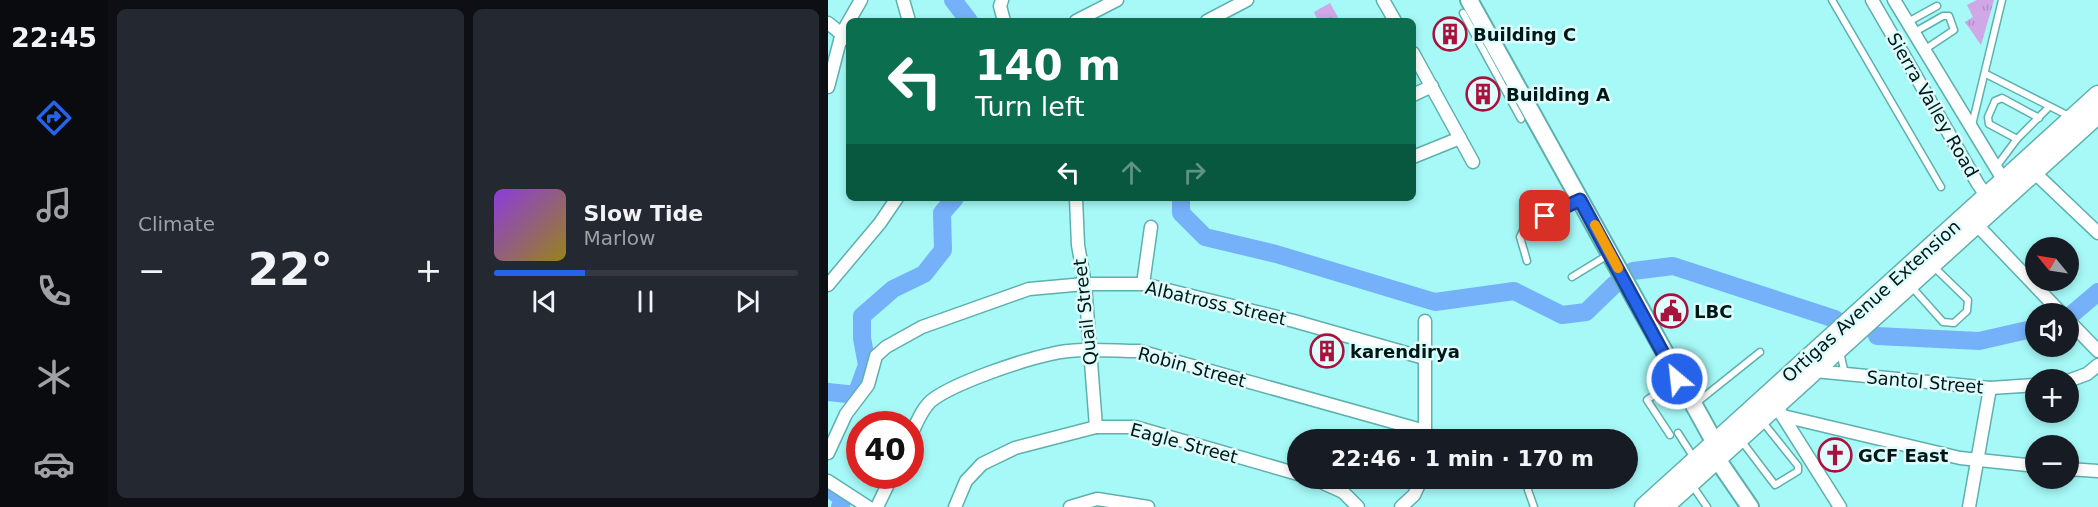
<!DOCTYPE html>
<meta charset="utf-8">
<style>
body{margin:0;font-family:"DejaVu Sans",sans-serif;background:#242831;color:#f1f3f6;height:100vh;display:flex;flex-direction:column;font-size:22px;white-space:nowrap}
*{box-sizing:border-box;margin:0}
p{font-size:20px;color:#9ea1a6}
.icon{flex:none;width:33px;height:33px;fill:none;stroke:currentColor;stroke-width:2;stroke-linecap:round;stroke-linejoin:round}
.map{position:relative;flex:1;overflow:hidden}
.sheet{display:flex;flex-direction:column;gap:9px;padding:9px;background:#0d0f14;width:720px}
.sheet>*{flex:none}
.guide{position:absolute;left:18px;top:18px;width:570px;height:183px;border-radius:9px;box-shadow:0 3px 9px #0003;background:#0b6e4f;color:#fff;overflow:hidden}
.needle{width:39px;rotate:300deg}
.buttons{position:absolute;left:1197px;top:237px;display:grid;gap:12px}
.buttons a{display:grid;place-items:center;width:54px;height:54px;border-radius:50%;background:#171b24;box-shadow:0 3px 9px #0003;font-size:30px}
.speed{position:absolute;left:18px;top:411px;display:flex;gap:12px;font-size:30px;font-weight:700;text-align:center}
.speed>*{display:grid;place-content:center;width:78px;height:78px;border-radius:50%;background:#171b24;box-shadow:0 3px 9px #0003;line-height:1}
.speed .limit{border:9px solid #d22;background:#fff;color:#111}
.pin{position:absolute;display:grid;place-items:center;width:51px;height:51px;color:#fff;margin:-26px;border-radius:12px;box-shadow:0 3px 9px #0006}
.me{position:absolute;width:66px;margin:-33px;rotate:332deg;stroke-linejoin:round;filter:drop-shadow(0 0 4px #0008)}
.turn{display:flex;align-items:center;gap:21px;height:126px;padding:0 30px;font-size:27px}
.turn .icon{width:78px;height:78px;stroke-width:2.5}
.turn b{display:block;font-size:42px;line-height:51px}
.lanes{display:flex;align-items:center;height:57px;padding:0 30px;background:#0003;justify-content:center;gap:30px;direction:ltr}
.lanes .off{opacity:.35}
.big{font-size:45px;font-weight:800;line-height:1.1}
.sheet .tile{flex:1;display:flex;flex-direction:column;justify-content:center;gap:9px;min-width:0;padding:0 21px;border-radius:9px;background:#242831}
.song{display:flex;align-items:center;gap:18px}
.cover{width:72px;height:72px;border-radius:9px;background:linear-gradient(135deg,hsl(270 70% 55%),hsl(50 70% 35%))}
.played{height:6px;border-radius:3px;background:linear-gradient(90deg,#2563eb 30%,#363941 30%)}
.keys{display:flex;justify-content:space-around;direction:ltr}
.heat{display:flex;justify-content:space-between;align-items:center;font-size:33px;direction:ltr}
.sheet .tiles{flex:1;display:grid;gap:9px;grid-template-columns:repeat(2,1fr)}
.trip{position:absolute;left:459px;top:429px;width:351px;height:60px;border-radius:30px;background:#171b24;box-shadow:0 3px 9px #0003;font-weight:800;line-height:60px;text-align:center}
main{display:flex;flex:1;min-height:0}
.tab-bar{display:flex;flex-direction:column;width:108px;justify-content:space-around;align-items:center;background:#090b0e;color:#9ea1a6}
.tab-bar .icon{width:42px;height:42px}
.tab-bar .active{color:#2563eb}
.tab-bar b{font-size:27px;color:#f1f3f6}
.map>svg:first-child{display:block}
.grass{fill:url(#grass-tufts)}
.park{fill:url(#park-crowns)}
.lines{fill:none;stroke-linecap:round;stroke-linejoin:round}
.river{stroke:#74b1f9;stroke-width:18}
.lane-casing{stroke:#5eb0ae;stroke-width:9}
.street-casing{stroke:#5eb0ae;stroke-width:15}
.secondary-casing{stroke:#5eb0ae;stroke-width:20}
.primary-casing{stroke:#5eb0ae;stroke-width:21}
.lane{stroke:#fff;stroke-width:6}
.street{stroke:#fff;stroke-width:12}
.secondary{stroke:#fff;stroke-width:16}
.primary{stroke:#fff;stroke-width:18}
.route-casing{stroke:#184099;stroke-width:15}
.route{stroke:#2563eb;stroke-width:10}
.slow{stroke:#f59e0b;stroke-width:10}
.labels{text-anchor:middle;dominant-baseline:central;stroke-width:5;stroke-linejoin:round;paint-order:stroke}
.poi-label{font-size:18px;font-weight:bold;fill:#001717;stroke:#ddfcfb;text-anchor:start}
.street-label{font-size:18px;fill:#001717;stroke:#ddfcfb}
</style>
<main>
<nav class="tab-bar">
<b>22:45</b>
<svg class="icon active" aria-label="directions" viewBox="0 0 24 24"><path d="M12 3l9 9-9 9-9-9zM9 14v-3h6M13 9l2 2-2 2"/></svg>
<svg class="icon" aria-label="music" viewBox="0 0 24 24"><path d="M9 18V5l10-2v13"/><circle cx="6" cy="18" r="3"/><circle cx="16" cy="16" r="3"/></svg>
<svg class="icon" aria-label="phone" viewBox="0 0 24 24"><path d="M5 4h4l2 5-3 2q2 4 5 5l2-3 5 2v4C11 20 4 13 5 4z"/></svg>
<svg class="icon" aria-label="climate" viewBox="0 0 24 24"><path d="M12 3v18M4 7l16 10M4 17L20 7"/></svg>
<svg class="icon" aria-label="car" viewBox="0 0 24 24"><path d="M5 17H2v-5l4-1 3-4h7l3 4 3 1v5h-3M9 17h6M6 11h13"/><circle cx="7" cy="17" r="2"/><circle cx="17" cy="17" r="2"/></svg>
</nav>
<section class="sheet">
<div class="tiles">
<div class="tile"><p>Climate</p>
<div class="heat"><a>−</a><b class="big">22°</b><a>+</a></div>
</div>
<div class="tile">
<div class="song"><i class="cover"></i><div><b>Slow Tide</b><p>Marlow</p></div></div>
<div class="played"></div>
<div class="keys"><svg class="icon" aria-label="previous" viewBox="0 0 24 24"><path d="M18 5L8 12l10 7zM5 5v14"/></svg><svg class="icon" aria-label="pause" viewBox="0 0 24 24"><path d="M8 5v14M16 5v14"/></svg><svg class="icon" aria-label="next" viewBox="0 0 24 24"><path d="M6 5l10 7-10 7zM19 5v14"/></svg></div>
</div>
</div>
</section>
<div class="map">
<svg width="1270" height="507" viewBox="0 0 1270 507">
<defs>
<pattern id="grass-tufts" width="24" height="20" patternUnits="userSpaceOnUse" patternTransform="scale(1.5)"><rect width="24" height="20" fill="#d0a7e7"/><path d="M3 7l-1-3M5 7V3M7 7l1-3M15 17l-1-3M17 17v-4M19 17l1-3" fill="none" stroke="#b18fc5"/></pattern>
<pattern id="park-crowns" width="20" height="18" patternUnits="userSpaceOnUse" patternTransform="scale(1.5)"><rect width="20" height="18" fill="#d0a7e7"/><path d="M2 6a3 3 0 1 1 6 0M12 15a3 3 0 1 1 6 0" fill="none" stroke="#b18fc5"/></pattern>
</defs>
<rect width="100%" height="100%" fill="#a6f9f7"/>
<path class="grass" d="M 1149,0 L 1166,0 L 1153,45 L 1137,22 L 1145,17 L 1139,5 Z"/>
<path class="park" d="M 502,3 L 512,21 L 490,21 L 486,12 Z"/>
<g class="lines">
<g class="river">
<path d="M 125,0 L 141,21"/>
<path d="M 353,198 L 353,213 L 377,237 L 448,254 L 607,302 L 686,291 L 734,315 L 758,312 L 787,284"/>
<path d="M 805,271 L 845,266 L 1007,319"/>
<path d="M 1243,315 L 1270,292"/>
<path d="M 1049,336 L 1151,341 L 1208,328"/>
<path d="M 0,392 L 28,395 L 39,365 L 34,338 L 34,316 L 65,289 L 96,274 L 115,250 L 114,213 L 127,198"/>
<path d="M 0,487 L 15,499 L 12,507"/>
</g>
<g class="lane-casing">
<g id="lane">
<path d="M 1004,0 L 1113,187"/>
<path d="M 635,13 L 693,119"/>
<path d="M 1080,22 L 1109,6"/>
<path d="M 1085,33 L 1115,16 L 1121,16 L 1126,30 L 1096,50"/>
<path d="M 1158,74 L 1243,117"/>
<path d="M 1144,125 L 1174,0"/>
<path d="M 1189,139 L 1161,124 L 1160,117 L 1167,101 L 1174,98 L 1211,118"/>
<path d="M 1168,167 L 1189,139 L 1221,107"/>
<path d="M 699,261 L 692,237 L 698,224 L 749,201"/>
<path d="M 744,277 L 780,255"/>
<path d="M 1082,285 L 1115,322 L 1126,323 L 1139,311 L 1140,300 L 1106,267"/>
<path d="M 1012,352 L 1017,374"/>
<path d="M 867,404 L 932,352"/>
<path d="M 850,433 L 866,458"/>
<path d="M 842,435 L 819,400 L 849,379"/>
<path d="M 912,439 L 947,485 L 970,471 L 970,466 L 934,421"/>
<path d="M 864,485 L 879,507"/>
<path d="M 700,490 L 706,507"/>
</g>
</g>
<g class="street-casing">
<g id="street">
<path d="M 75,0 L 81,21"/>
<path d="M 174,0 L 172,6 L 176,21"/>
<path d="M 555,0 L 567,21"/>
<path d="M 1044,0 L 1150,184 L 1162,201"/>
<path d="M 1066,0 L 1179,186"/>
<path d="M 248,21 L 289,0"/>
<path d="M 379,21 L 419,0"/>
<path d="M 0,23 L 21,40"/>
<path d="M 585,53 L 645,162"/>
<path d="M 0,87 L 14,33 L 33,0"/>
<path d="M 585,95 L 604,86"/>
<path d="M 585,157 L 632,138"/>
<path d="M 1206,172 L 1270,233"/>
<path d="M 248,198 L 250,245 L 257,284 L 268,427"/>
<path d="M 1149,225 L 1234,314"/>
<path d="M 315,284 L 323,227"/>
<path d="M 0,285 L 52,223 L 69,198"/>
<path d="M 1240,320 L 1270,351"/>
<path d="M 597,321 L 597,437"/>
<path d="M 987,371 L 1162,388 L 1208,385"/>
<path d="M 1240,381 L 1259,374 L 1270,365"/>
<path d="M 952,412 L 1012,507"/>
<path d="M 955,416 L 1132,458 L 1208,466"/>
<path d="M 82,437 C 88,425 93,410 103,401 C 125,383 195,360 223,354 C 251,347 283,351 311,351 L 597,431"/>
<path d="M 0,453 L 18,414 L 40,385 L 48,356 L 58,347 L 94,327 L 201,289 L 257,284 L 315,284 L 466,321 L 596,358"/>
<path d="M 1240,469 L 1270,471"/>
<path d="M 484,478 L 515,492 L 530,507"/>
<path d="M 0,481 L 40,507"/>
<path d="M 49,507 L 64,476"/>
<path d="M 127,507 L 138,481 L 154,464 L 187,448 L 268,427 L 307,427 L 470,474"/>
<path d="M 242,507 L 269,499 L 320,507"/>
<path d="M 573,507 L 586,495 L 594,478"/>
<path d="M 1141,507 L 1162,388"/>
</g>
</g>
<g class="secondary-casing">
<path id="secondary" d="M 641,0 L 887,443 L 889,459 L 922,507"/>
</g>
<g class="primary-casing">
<g id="primary">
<path d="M 816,507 L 1270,95"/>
<path d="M 836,507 L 1270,114"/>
</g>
</g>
<use href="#lane" class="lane"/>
<use href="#street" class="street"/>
<use href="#secondary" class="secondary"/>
<use href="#primary" class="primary"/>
</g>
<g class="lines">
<g class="route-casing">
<path id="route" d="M 717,216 L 752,200 L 849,379"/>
</g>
<use href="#route" class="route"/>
<path class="slow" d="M 767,225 L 790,268"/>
</g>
<defs>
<g id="building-ring" transform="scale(1.725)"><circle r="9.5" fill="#ddfcfb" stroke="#a9123d" stroke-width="1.5"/><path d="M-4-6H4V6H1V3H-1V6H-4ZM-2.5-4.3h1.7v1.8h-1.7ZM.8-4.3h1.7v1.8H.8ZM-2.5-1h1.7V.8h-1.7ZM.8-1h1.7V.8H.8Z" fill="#a9123d"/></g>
<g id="civic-ring" transform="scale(1.725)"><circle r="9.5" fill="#ddfcfb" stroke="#a9123d" stroke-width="1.5"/><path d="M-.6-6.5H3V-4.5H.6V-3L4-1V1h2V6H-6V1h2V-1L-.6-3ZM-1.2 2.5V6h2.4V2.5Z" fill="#a9123d"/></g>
<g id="church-ring" transform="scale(1.725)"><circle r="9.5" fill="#ddfcfb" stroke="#a9123d" stroke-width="1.5"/><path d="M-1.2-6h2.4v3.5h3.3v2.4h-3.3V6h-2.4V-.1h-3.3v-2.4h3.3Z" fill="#a9123d"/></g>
</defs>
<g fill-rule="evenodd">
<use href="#building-ring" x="622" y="34"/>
<use href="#building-ring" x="655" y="94"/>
<use href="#civic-ring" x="843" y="311"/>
<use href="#building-ring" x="499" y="351"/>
<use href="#church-ring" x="1007" y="455"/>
</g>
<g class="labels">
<g class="poi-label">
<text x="645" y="34">Building C</text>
<text x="678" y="94">Building A</text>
<text x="866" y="311">LBC</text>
<text x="522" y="351">karendirya</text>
<text x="1030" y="455">GCF East</text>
</g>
<g class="street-label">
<text transform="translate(1105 105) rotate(60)">Sierra Valley Road</text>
<text transform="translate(1043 301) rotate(-42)">Ortigas Avenue Extension</text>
<text transform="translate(388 303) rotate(13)">Albatross Street</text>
<text transform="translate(257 312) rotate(-96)">Quail Street</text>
<text transform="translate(364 367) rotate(15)">Robin Street</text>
<text transform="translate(1097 382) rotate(5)">Santol Street</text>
<text transform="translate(356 443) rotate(15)">Eagle Street</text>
</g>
</g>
</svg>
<div class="buttons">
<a><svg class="needle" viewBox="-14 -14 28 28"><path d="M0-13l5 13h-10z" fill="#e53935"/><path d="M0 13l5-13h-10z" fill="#9ea1a6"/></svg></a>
<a><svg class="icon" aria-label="sound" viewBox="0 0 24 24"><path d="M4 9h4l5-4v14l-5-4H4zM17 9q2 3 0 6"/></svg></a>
<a>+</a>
<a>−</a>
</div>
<div class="speed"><div class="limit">40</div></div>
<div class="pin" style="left:717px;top:216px;background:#d93025"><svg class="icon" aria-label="arrive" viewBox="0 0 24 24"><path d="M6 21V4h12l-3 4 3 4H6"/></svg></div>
<svg class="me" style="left:849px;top:379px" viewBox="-20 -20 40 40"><circle r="17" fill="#2563eb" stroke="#fff" stroke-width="3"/><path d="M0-11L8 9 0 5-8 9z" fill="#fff"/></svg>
<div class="trip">22:46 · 1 min · 170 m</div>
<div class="guide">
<div class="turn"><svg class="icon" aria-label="left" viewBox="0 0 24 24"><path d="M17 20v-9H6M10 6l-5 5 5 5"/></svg><div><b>140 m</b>Turn left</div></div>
<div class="lanes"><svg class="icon" aria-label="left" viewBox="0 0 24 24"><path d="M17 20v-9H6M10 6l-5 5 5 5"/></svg><svg class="icon off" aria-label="ahead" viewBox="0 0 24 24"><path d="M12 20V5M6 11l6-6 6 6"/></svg><svg class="icon off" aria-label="right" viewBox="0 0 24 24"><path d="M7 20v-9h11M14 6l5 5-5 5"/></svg></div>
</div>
</div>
</main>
